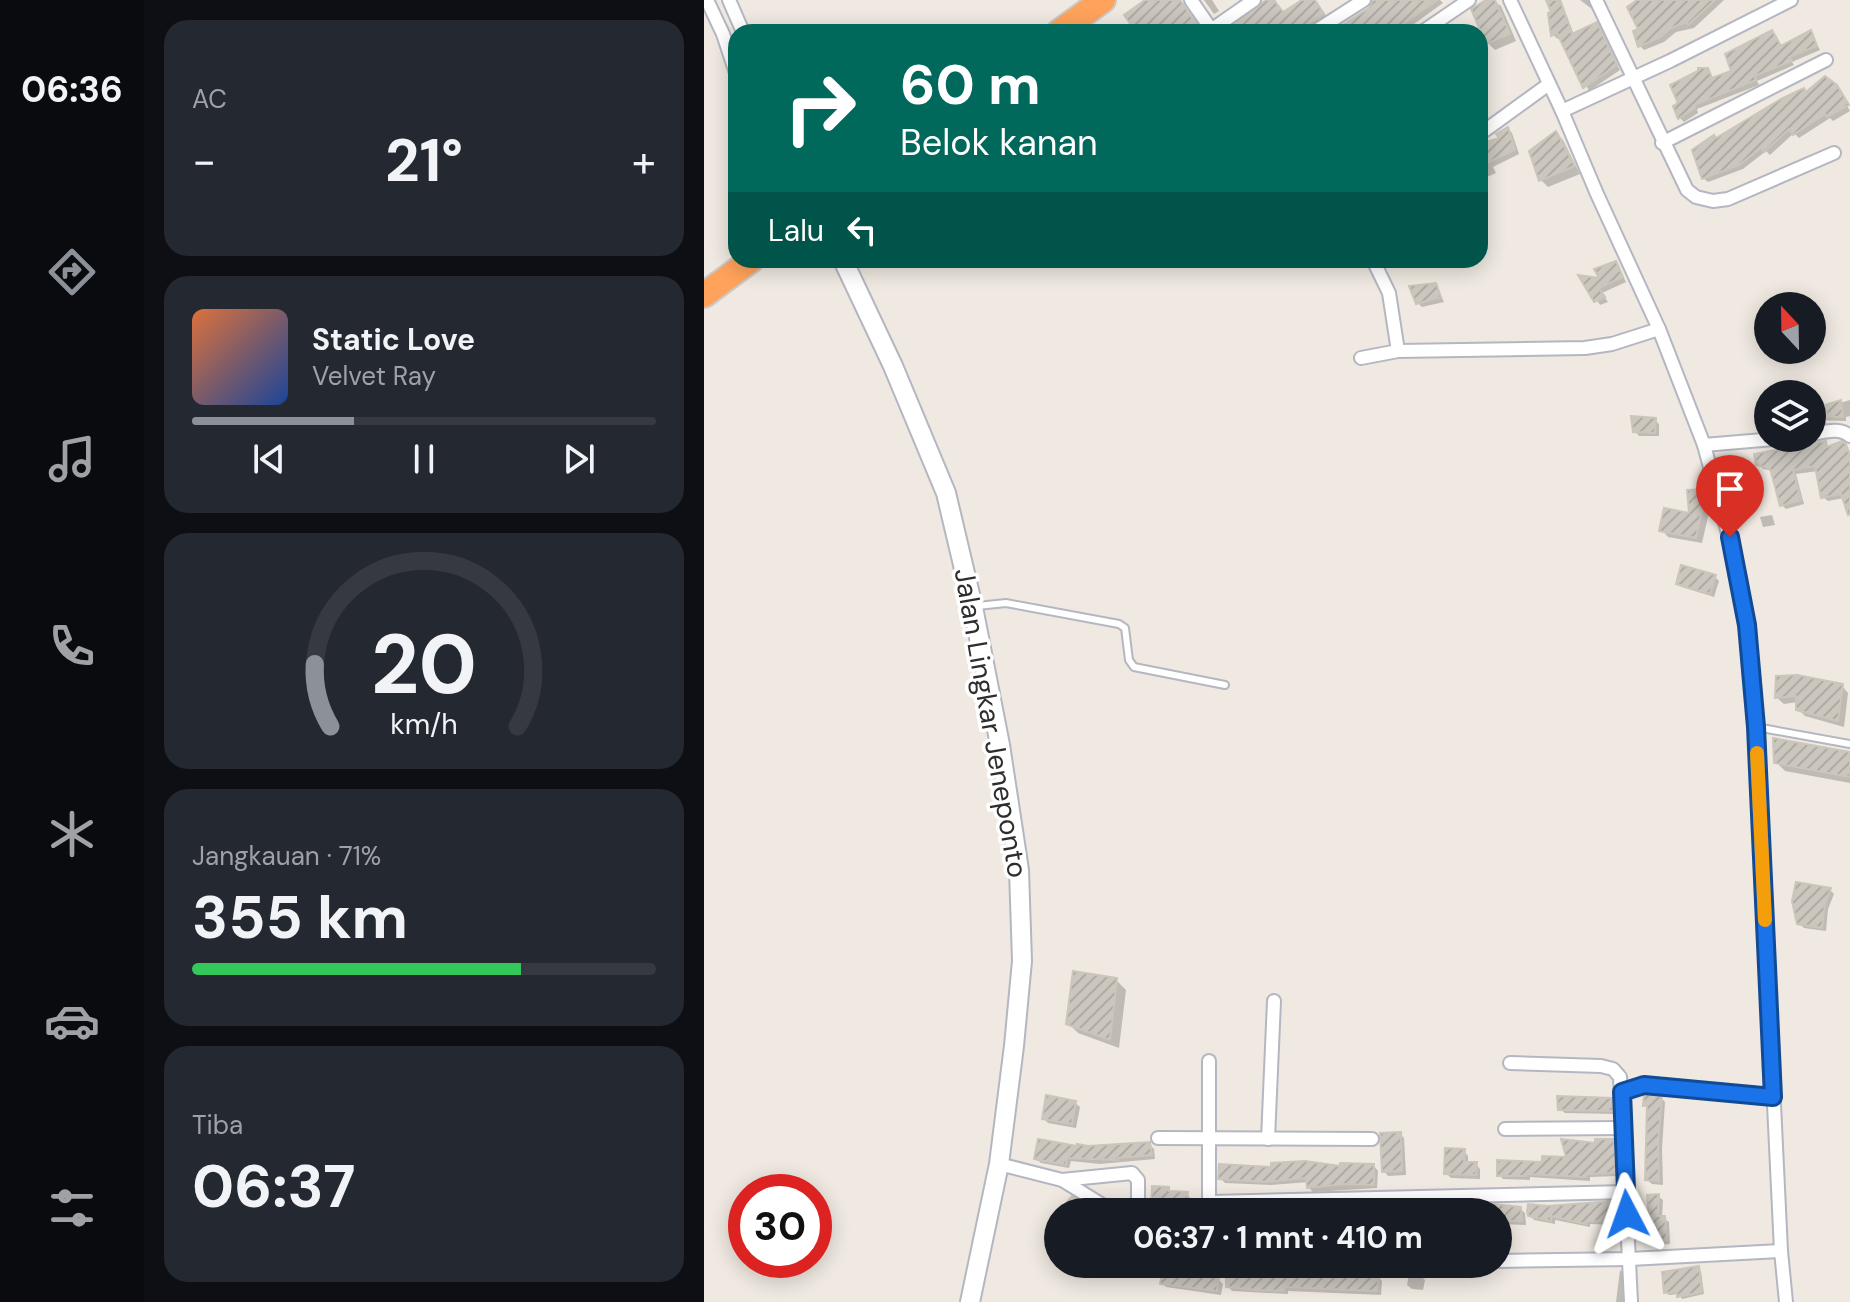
<!DOCTYPE html>
<html lang="id">
<meta charset="utf-8">
<style>
body{margin:0;font-family:"DM Sans",sans-serif;background:#242831;color:#f1f3f6;height:100vh;display:flex;flex-direction:column;font-size:30px;white-space:nowrap}
*{box-sizing:border-box;margin:0}
p{font-size:26px;color:#9ea1a6}
.icon{flex:none;width:44px;height:44px;fill:none;stroke:currentColor;stroke-width:2;stroke-linecap:round;stroke-linejoin:round}
.map{position:relative;flex:1;overflow:hidden}
.drawer{display:flex;flex-direction:column;gap:20px;padding:20px;background:#0d0f14;width:560px}
.drawer>*{flex:none}
.banner{position:absolute;left:24px;top:24px;width:760px;height:244px;border-radius:24px;box-shadow:0 4px 20px #0003;background:#00695c;color:#fff;overflow:hidden}
.needle{width:52px;rotate:338deg}
.fabs{position:absolute;left:1050px;top:292px;display:grid;gap:16px}
.fabs a{display:grid;place-items:center;width:72px;height:72px;border-radius:50%;background:#171b24;box-shadow:0 4px 20px #0003;font-size:40px}
.speed{position:absolute;left:24px;top:1174px;display:flex;gap:16px;font-size:40px;font-weight:700;text-align:center}
.speed>*{display:grid;place-content:center;width:104px;height:104px;border-radius:50%;background:#171b24;box-shadow:0 4px 20px #0003;line-height:1}
.speed .limit{border:12px solid #d22;background:#fff;color:#111}
.pin{position:absolute;display:grid;place-items:center;width:68px;height:68px;color:#fff;margin:-82px -34px;border-radius:50% 50% 50% 0;rotate:-45deg;box-shadow:0 0 8px #0007}
.pin .icon{rotate:45deg}
.me{position:absolute;width:88px;margin:-44px;rotate:356deg;stroke-linejoin:round;filter:drop-shadow(0 0 6px #0008)}
.turn{display:flex;align-items:center;gap:28px;height:168px;padding:0 40px;font-size:36px}
.turn .icon{width:104px;height:104px;stroke-width:2.5}
.turn b{display:block;font-size:56px;line-height:68px}
.then{display:flex;align-items:center;height:76px;padding:0 40px;background:#0003;gap:16px;font-size:30px}
.big{font-size:60px;font-weight:700;line-height:1.1}
.drawer .tile{flex:1;display:flex;flex-direction:column;justify-content:center;gap:12px;min-width:0;padding:0 28px;border-radius:24px;background:#242831}
.drawer .dial{align-items:center;gap:0}
.dial svg{height:208px;overflow:visible;fill:none;stroke:#363941;stroke-width:7;stroke-linecap:round;text-anchor:middle}
.dial text{fill:#f1f3f6;stroke:none}
.song{display:flex;align-items:center;gap:24px}
.cover{width:96px;height:96px;border-radius:12px;background:linear-gradient(135deg,hsl(20 70% 55%),hsl(220 70% 35%))}
.played{height:8px;border-radius:4px;background:linear-gradient(90deg,#8c9099 35%,#363941 35%)}
.keys{display:flex;justify-content:space-around;direction:ltr}
.heat{display:flex;justify-content:space-between;align-items:center;font-size:44px;direction:ltr}
.charge{height:12px;border-radius:6px;background:linear-gradient(90deg,#34c759 71%,#363941 0)}
.trip{position:absolute;left:340px;top:1198px;width:468px;height:80px;border-radius:40px;background:#171b24;box-shadow:0 4px 20px #0003;font-weight:700;line-height:80px;text-align:center}
main{display:flex;flex:1;min-height:0}
.tabs{display:flex;flex-direction:column;width:144px;justify-content:space-around;align-items:center;background:#090b0e;color:#9ea1a6}
.tabs .icon{width:56px;height:56px}
.tabs .current{color:#8c9099}
.tabs b{font-size:36px;color:#f1f3f6}
.map>svg:first-child{display:block}
.shadow{fill:#0003}
.building{fill:url(#building-hatch);stroke:#cbc5ba;stroke-width:2}
.lines{fill:none;stroke-linecap:round;stroke-linejoin:round}
.lane-casing{stroke:#b4b7c1;stroke-width:10}
.street-casing{stroke:#b4b7c1;stroke-width:16}
.secondary-casing{stroke:#b4b7c1;stroke-width:22}
.highway-casing{stroke:#c9c9c9;stroke-width:28}
.lane{stroke:#fff;stroke-width:6}
.street{stroke:#fff;stroke-width:12}
.secondary{stroke:#fff;stroke-width:18}
.highway{stroke:#ffa35c;stroke-width:24}
.route-casing{stroke:#114b97;stroke-width:20}
.route{stroke:#1a73e8;stroke-width:14}
.slow{stroke:#f59e0b;stroke-width:14}
.labels{text-anchor:middle;dominant-baseline:central;stroke-width:7;stroke-linejoin:round;paint-order:stroke}
.street-label{font-size:28px;fill:#2e2e2e;stroke:#fff}
</style>
<main>
<nav class="tabs">
<b>06:36</b>
<svg class="icon current" aria-label="directions" viewBox="0 0 24 24"><path d="M12 3l9 9-9 9-9-9zM9 14v-3h6M13 9l2 2-2 2"/></svg>
<svg class="icon" aria-label="music" viewBox="0 0 24 24"><path d="M9 18V5l10-2v13"/><circle cx="6" cy="18" r="3"/><circle cx="16" cy="16" r="3"/></svg>
<svg class="icon" aria-label="phone" viewBox="0 0 24 24"><path d="M5 4h4l2 5-3 2q2 4 5 5l2-3 5 2v4C11 20 4 13 5 4z"/></svg>
<svg class="icon" aria-label="climate" viewBox="0 0 24 24"><path d="M12 3v18M4 7l16 10M4 17L20 7"/></svg>
<svg class="icon" aria-label="car" viewBox="0 0 24 24"><path d="M5 17H2v-5l4-1 3-4h7l3 4 3 1v5h-3M9 17h6M6 11h13"/><circle cx="7" cy="17" r="2"/><circle cx="17" cy="17" r="2"/></svg>
<svg class="icon" aria-label="filters" viewBox="0 0 24 24"><path d="M4 7h16M4 17h16"/><circle cx="9" cy="7" r="2"/><circle cx="15" cy="17" r="2"/></svg>
</nav>
<section class="drawer">
<div class="tile"><p>AC</p>
<div class="heat"><a>−</a><b class="big">21°</b><a>+</a></div>
</div>
<div class="tile">
<div class="song"><i class="cover"></i><div><b>Static Love</b><p>Velvet Ray</p></div></div>
<div class="played"></div>
<div class="keys"><svg class="icon" aria-label="previous" viewBox="0 0 24 24"><path d="M18 5L8 12l10 7zM5 5v14"/></svg><svg class="icon" aria-label="pause" viewBox="0 0 24 24"><path d="M8 5v14M16 5v14"/></svg><svg class="icon" aria-label="next" viewBox="0 0 24 24"><path d="M6 5l10 7-10 7zM19 5v14"/></svg></div>
</div>
<div class="tile dial"><svg viewBox="0 0 100 80">
<path d="M14 69A42 42 0 1 1 86 69"/>
<path d="M14 69A42 42 0 0 1 8 45" stroke="#8c9099"/>
<text x="50" y="56" font-size="32" font-weight="700">20</text>
<text x="50" y="72" font-size="11">km/h</text>
</svg></div>
<div class="tile"><p>Jangkauan · 71%</p><b class="big">355 km</b><div class="charge"></div></div>
<div class="tile"><p>Tiba</p><b class="big">06:37</b></div>
</section>
<div class="map">
<svg width="1146" height="1302" viewBox="0 0 1146 1302">
<defs>
<pattern id="building-hatch" width="6" height="6" patternUnits="userSpaceOnUse" patternTransform="scale(2)"><rect width="6" height="6" fill="#cbc7bf"/><path d="M-1 1l2-2M0 6l6-6M5 7l2-2" fill="none" stroke="#afaba4"/></pattern>
</defs>
<rect width="100%" height="100%" fill="#efe9e1"/>
<g class="shadow">
<path d="M 500,0 L 508,0 L 515,11 L 510,14 Z"/>
<path d="M 566,0 L 580,14 L 602,0 L 610,0 L 625,20 L 603,32 L 525,32 Z"/>
<path d="M 676,0 L 736,0 L 739,3 L 699,32 L 631,32 Z"/>
<path d="M 788,0 L 797,6 L 812,41 L 791,50 L 784,43 L 770,10 Z"/>
<path d="M 844,0 L 857,0 L 870,35 L 892,25 L 916,70 L 885,91 L 858,37 L 854,39 L 849,35 L 850,13 Z"/>
<path d="M 876,0 L 884,0 L 888,9 Z"/>
<path d="M 936,0 L 1020,0 L 990,28 L 972,32 L 960,42 L 940,50 L 936,46 Z"/>
<path d="M 1068,32 L 1078,48 L 1107,33 L 1116,50 L 1088,62 L 1090,65 L 1053,81 L 1055,85 L 993,109 L 994,113 L 980,122 L 976,118 L 971,107 L 1003,70 L 1010,79 L 1030,72 Z"/>
<path d="M 1132,86 L 1146,111 L 1129,121 L 1126,118 L 1095,138 L 1090,133 L 1066,155 L 1062,151 L 1039,169 L 1004,182 L 999,178 L 1013,140 Z"/>
<path d="M 804,129 L 808,133 L 815,154 L 789,167 L 792,173 L 776,180 L 776,152 L 798,139 Z"/>
<path d="M 852,133 L 859,140 L 876,174 L 844,187 L 837,180 Z"/>
<path d="M 912,263 L 922,282 L 898,293 L 904,302 L 896,305 L 878,277 L 899,280 Z"/>
<path d="M 732,285 L 740,302 L 718,307 L 714,303 Z"/>
<path d="M 1146,400 L 1146,416 L 1142,417 L 1142,421 L 1108,420 L 1108,401 L 1110,411 Z"/>
<path d="M 951,420 L 955,424 L 955,436 L 935,436 L 931,431 Z"/>
<path d="M 1121,443 L 1126,448 L 1141,446 L 1146,451 L 1146,516 L 1140,498 L 1124,501 L 1119,497 L 1114,471 L 1092,474 L 1100,504 L 1082,509 L 1078,505 L 1069,471 L 1059,469 L 1054,464 L 1052,455 Z"/>
<path d="M 999,491 L 1005,498 L 1006,508 L 998,543 L 964,537 L 958,530 L 987,516 Z"/>
<path d="M 1068,515 L 1071,525 L 1059,527 L 1056,517 Z"/>
<path d="M 1010,576 L 1015,581 L 1010,597 L 978,587 L 974,583 Z"/>
<path d="M 1138,686 L 1144,693 L 1140,727 L 1101,716 L 1094,709 L 1094,702 L 1080,704 L 1073,698 Z"/>
<path d="M 1146,753 L 1146,783 L 1081,771 L 1072,762 Z"/>
<path d="M 1126,890 L 1130,894 L 1124,909 L 1122,931 L 1100,928 L 1095,923 Z"/>
<path d="M 412,980 L 422,990 L 415,1048 L 374,1033 L 364,1023 Z"/>
<path d="M 957,1098 L 961,1102 L 958,1149 L 959,1185 L 948,1184 L 943,1180 L 945,1110 L 941,1105 Z"/>
<path d="M 907,1100 L 912,1105 L 912,1114 L 861,1113 L 856,1109 Z"/>
<path d="M 371,1103 L 376,1107 L 372,1128 L 344,1123 L 340,1119 Z"/>
<path d="M 696,1134 L 700,1138 L 702,1175 L 684,1176 L 680,1171 Z"/>
<path d="M 909,1141 L 914,1146 L 915,1176 L 886,1177 L 886,1181 L 826,1177 L 826,1180 L 799,1179 L 795,1175 L 864,1159 L 893,1145 Z"/>
<path d="M 446,1145 L 450,1149 L 451,1159 L 396,1164 L 367,1161 L 365,1168 L 337,1163 L 332,1159 L 375,1148 L 375,1146 Z"/>
<path d="M 760,1151 L 764,1156 L 764,1164 L 772,1164 L 776,1169 L 776,1179 L 747,1178 L 742,1173 Z"/>
<path d="M 670,1166 L 674,1171 L 673,1188 L 609,1192 L 605,1188 L 605,1182 L 567,1185 L 521,1183 L 516,1178 Z"/>
<path d="M 464,1189 L 468,1193 L 483,1194 L 487,1199 L 486,1212 L 449,1212 Z"/>
<path d="M 954,1196 L 959,1200 L 958,1218 L 965,1222 L 966,1244 L 953,1245 L 948,1240 Z"/>
<path d="M 907,1203 L 912,1208 L 915,1225 L 886,1224 L 886,1227 L 851,1220 L 851,1224 L 830,1220 L 826,1215 L 844,1209 Z"/>
<path d="M 695,1208 L 733,1208 L 737,1212 L 695,1212 Z"/>
<path d="M 816,1209 L 821,1213 L 822,1225 L 794,1224 L 794,1212 L 772,1212 Z"/>
<path d="M 452,1264 L 481,1266 L 486,1270 L 485,1275 L 514,1279 L 519,1284 L 517,1295 L 462,1287 L 458,1283 L 461,1270 Z"/>
<path d="M 994,1268 L 997,1271 L 1000,1294 L 978,1299 L 975,1294 L 965,1295 L 962,1292 Z"/>
<path d="M 916,1270 L 919,1273 L 920,1302 L 912,1302 Z"/>
<path d="M 705,1274 L 716,1275 L 721,1280 L 719,1290 L 708,1289 L 703,1285 Z"/>
<path d="M 674,1276 L 678,1281 L 677,1295 L 584,1291 L 584,1294 L 528,1291 L 524,1286 Z"/>
</g>
<g class="building">
<path d="M 441,0 L 476,0 L 496,29 L 495,32 L 432,32 L 420,15 Z"/>
<path d="M 562,0 L 570,0 L 579,12 L 598,0 L 611,0 L 620,14 L 590,32 L 520,32 Z"/>
<path d="M 669,0 L 733,0 L 688,32 L 628,32 L 665,8 Z"/>
<path d="M 782,0 L 791,0 L 806,34 L 782,44 L 767,9 Z"/>
<path d="M 842,0 L 856,0 L 868,34 L 893,22 L 913,65 L 879,88 L 853,33 L 847,36 L 844,13 L 847,12 Z"/>
<path d="M 933,0 L 1011,0 L 984,25 L 983,22 L 967,28 L 955,38 L 934,47 L 929,31 L 934,29 L 923,7 Z"/>
<path d="M 1068,30 L 1077,46 L 1107,30 L 1113,46 L 1085,57 L 1088,61 L 1050,76 L 1052,80 L 990,105 L 991,108 L 974,119 L 969,106 L 974,103 L 966,85 L 994,71 L 994,68 L 1004,68 L 1008,78 L 1027,71 L 1021,54 Z"/>
<path d="M 1121,76 L 1133,85 L 1145,105 L 1123,117 L 1121,114 L 1089,135 L 1085,129 L 1060,152 L 1057,148 L 1035,165 L 998,179 L 988,150 L 1010,135 L 1012,138 L 1077,99 L 1100,88 L 1102,92 Z"/>
<path d="M 804,127 L 811,150 L 776,166 L 776,144 L 795,138 L 792,134 Z"/>
<path d="M 852,131 L 871,166 L 835,181 L 825,151 Z"/>
<path d="M 912,261 L 919,277 L 895,288 L 901,297 L 890,302 L 874,275 L 895,278 L 890,269 Z"/>
<path d="M 732,283 L 737,297 L 712,304 L 705,286 Z"/>
<path d="M 1137,400 L 1139,417 L 1123,417 L 1121,405 Z"/>
<path d="M 927,416 L 952,418 L 951,433 L 929,432 Z"/>
<path d="M 1122,441 L 1123,447 L 1138,441 L 1142,444 L 1146,457 L 1146,514 L 1144,515 L 1137,494 L 1117,498 L 1111,466 L 1089,470 L 1097,500 L 1076,506 L 1066,468 L 1052,465 L 1050,454 Z"/>
<path d="M 999,489 L 1000,500 L 992,538 L 955,531 L 960,508 L 985,513 L 983,490 Z"/>
<path d="M 977,565 L 1012,575 L 1006,594 L 972,584 Z"/>
<path d="M 1093,675 L 1139,684 L 1134,721 L 1092,710 L 1092,696 L 1071,698 L 1072,676 Z"/>
<path d="M 1069,738 L 1146,752 L 1146,777 L 1070,763 Z"/>
<path d="M 1092,882 L 1127,888 L 1121,904 L 1118,928 L 1093,924 L 1088,901 Z"/>
<path d="M 369,971 L 413,978 L 406,1040 L 362,1024 Z"/>
<path d="M 940,1094 L 958,1096 L 954,1144 L 955,1181 L 941,1180 L 943,1105 L 939,1106 Z"/>
<path d="M 342,1095 L 372,1101 L 368,1124 L 338,1119 Z"/>
<path d="M 853,1096 L 908,1098 L 909,1111 L 854,1110 Z"/>
<path d="M 697,1132 L 698,1171 L 678,1172 L 676,1133 Z"/>
<path d="M 334,1139 L 373,1146 L 373,1144 L 384,1146 L 446,1142 L 448,1155 L 414,1158 L 414,1160 L 363,1158 L 362,1165 L 330,1159 Z"/>
<path d="M 857,1139 L 891,1143 L 891,1139 L 910,1139 L 912,1173 L 883,1174 L 882,1177 L 822,1174 L 822,1176 L 793,1176 L 793,1160 L 838,1162 L 838,1156 L 862,1157 Z"/>
<path d="M 741,1148 L 761,1149 L 760,1162 L 773,1162 L 772,1175 L 740,1174 Z"/>
<path d="M 601,1161 L 636,1166 L 636,1163 L 670,1164 L 670,1185 L 641,1184 L 603,1188 L 602,1178 L 561,1182 L 514,1179 L 515,1164 L 567,1167 L 567,1163 Z"/>
<path d="M 448,1186 L 465,1187 L 465,1191 L 484,1192 L 482,1212 L 447,1212 Z"/>
<path d="M 955,1194 L 954,1216 L 961,1216 L 963,1240 L 947,1241 L 943,1195 Z"/>
<path d="M 368,1196 L 383,1206 L 391,1212 L 365,1212 L 358,1208 Z"/>
<path d="M 908,1201 L 912,1222 L 882,1221 L 882,1224 L 847,1216 L 847,1221 L 824,1216 L 823,1211 L 824,1204 L 844,1206 Z"/>
<path d="M 789,1204 L 817,1207 L 818,1221 L 794,1221 L 794,1212 L 770,1212 L 771,1205 Z"/>
<path d="M 460,1264 L 482,1264 L 480,1272 L 515,1277 L 513,1291 L 456,1284 Z"/>
<path d="M 995,1266 L 998,1292 L 973,1297 L 973,1292 L 960,1293 L 958,1272 Z"/>
<path d="M 650,1272 L 675,1274 L 673,1291 L 580,1287 L 580,1291 L 554,1290 L 522,1287 L 522,1273 L 649,1276 Z"/>
</g>
<g class="lines">
<g class="lane-casing">
<g id="lane">
<path d="M 273,606 L 302,603 L 415,624 L 421,628 L 425,660 L 430,667 L 521,685"/>
<path d="M 1052,727 L 1146,744"/>
</g>
</g>
<g class="street-casing">
<g id="street">
<path d="M 3,0 L 19,34 L 32,73"/>
<path d="M 25,0 L 39,32"/>
<path d="M 487,0 L 509,32"/>
<path d="M 806,0 L 858,111 L 893,194 L 955,329 L 1000,445 L 1036,578 L 1043,625 L 1052,727 L 1077,1251 L 1082,1302"/>
<path d="M 892,0 L 983,190 L 992,197 L 1009,201 L 1024,199 L 1130,153"/>
<path d="M 504,32 L 550,0"/>
<path d="M 610,32 L 660,0"/>
<path d="M 718,32 L 765,0"/>
<path d="M 858,111 L 966,61 L 1087,0"/>
<path d="M 776,134 L 845,84"/>
<path d="M 958,143 L 1122,60"/>
<path d="M 669,260 L 685,293 L 694,351"/>
<path d="M 657,358 L 694,351 L 881,348 L 908,344 L 955,329"/>
<path d="M 1108,434 C 1121,432 1135,427 1146,436"/>
<path d="M 1000,445 L 1083,438"/>
<path d="M 505,1061 L 505,1212"/>
<path d="M 806,1063 L 897,1066 L 909,1069 L 916,1077 L 927,1302"/>
<path d="M 918,1092 L 940,1085 L 1069,1097"/>
<path d="M 801,1129 L 918,1128"/>
<path d="M 454,1138 L 668,1139"/>
<path d="M 564,1139 L 570,1001"/>
<path d="M 295,1164 L 358,1180 L 410,1212"/>
<path d="M 358,1180 L 428,1173 L 434,1180 L 434,1212"/>
<path d="M 506,1202 L 921,1192"/>
<path d="M 794,1261 L 926,1259 L 1077,1251"/>
<path d="M 493,1264 L 629,1264"/>
</g>
</g>
<g class="secondary-casing">
<path id="secondary" d="M 139,260 L 189,366 L 242,493 L 269,607 L 296,745 L 315,870 L 318,961 L 310,1046 L 295,1164 L 266,1302"/>
</g>
<g class="highway-casing">
<g id="highway">
<path d="M 355,32 L 399,0"/>
<path d="M 0,295 L 47,260"/>
</g>
</g>
<use href="#lane" class="lane"/>
<use href="#street" class="street"/>
<use href="#secondary" class="secondary"/>
<use href="#highway" class="highway"/>
</g>
<g class="lines">
<g class="route-casing">
<path id="route" d="M 923,1214 L 918,1092 L 940,1085 L 1069,1097 L 1052,727 L 1043,625 L 1026,537"/>
</g>
<use href="#route" class="route"/>
<path class="slow" d="M 1053,753 L 1061,920"/>
</g>
<g class="labels">
<g class="street-label">
<text transform="translate(287 723) rotate(80)">Jalan Lingkar Jeneponto</text>
</g>
</g>
</svg>
<div class="fabs">
<a><svg class="needle" viewBox="-14 -14 28 28"><path d="M0-13l5 13h-10z" fill="#e53935"/><path d="M0 13l5-13h-10z" fill="#9ea1a6"/></svg></a>
<a><svg class="icon" aria-label="layers" viewBox="0 0 24 24"><path d="M12 4l9 5-9 5-9-5zM3 14l9 5 9-5"/></svg></a>
</div>
<div class="speed"><div class="limit">30</div></div>
<div class="pin" style="left:1026px;top:537px;background:#d93025"><svg class="icon" aria-label="arrive" viewBox="0 0 24 24"><path d="M6 21V4h12l-3 4 3 4H6"/></svg></div>
<svg class="me" style="left:923px;top:1214px" viewBox="-20 -20 40 40"><path d="M0-17L14 15 0 8-14 15z" fill="#1a73e8" stroke="#fff" stroke-width="4"/></svg>
<div class="trip">06:37 · 1 mnt · 410 m</div>
<div class="banner">
<div class="turn"><svg class="icon" aria-label="right" viewBox="0 0 24 24"><path d="M7 20v-9h11M14 6l5 5-5 5"/></svg><div><b>60 m</b>Belok kanan</div></div>
<div class="then">Lalu<svg class="icon" aria-label="left" viewBox="0 0 24 24"><path d="M17 20v-9H6M10 6l-5 5 5 5"/></svg></div>
</div>
</div>
</main>
